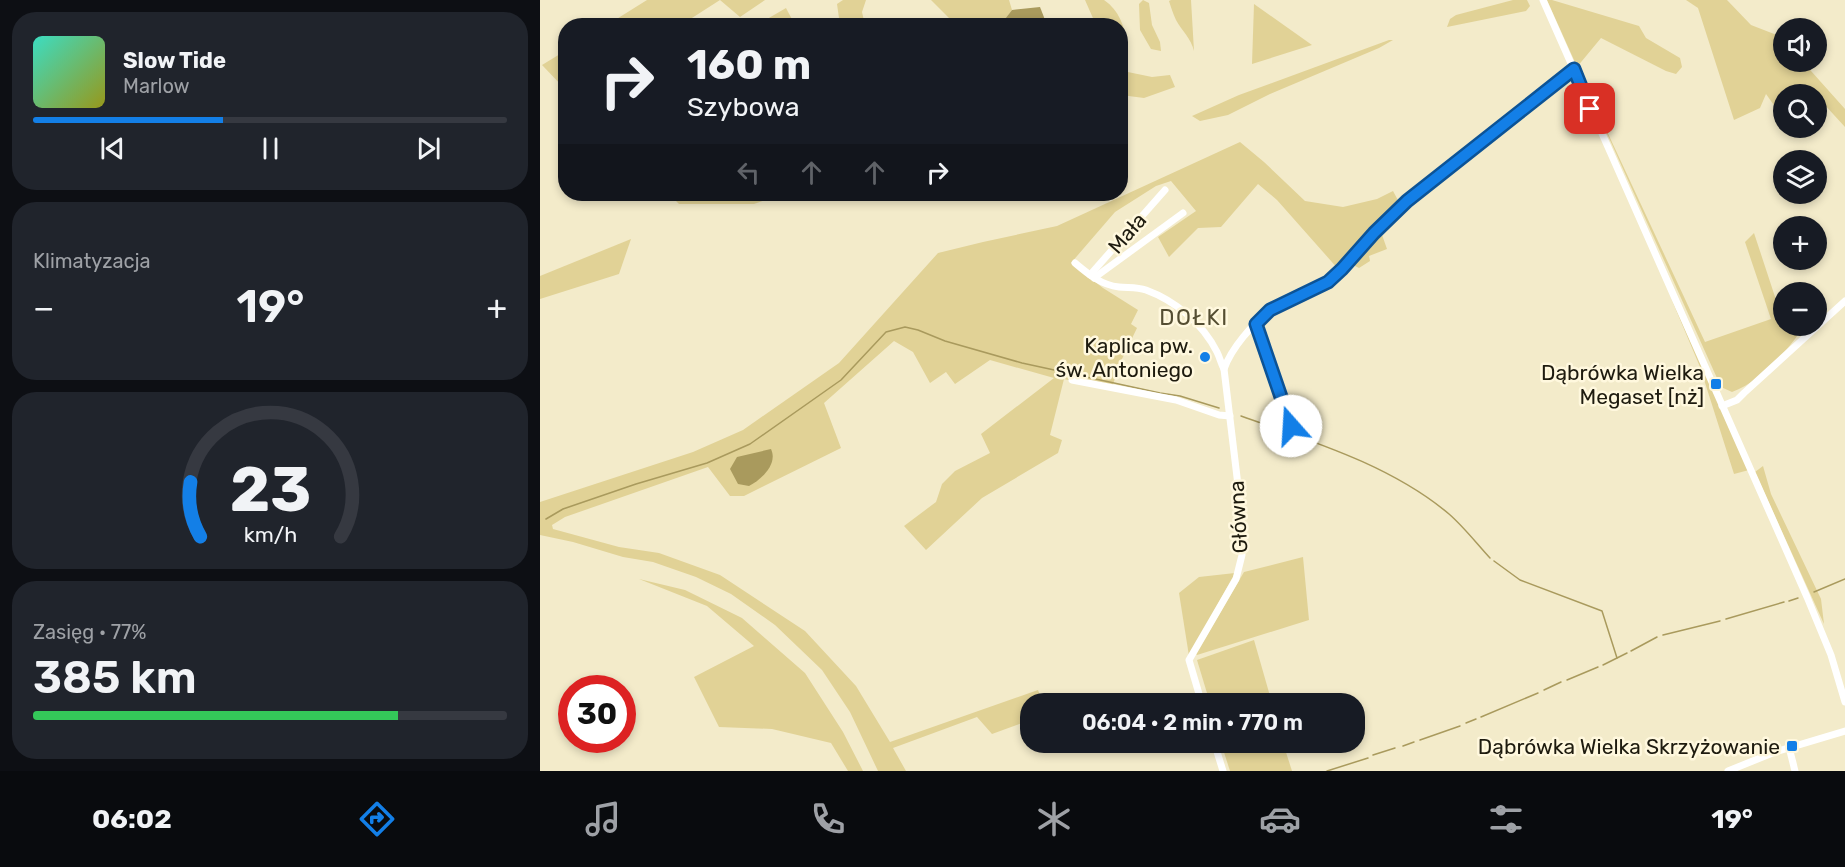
<!DOCTYPE html>
<html lang="pl">
<meta charset="utf-8">
<style>
body{margin:0;font-family:Rubik,sans-serif;background:#20242c;color:#f1f3f6;height:100vh;display:flex;flex-direction:column;font-size:22px;white-space:nowrap}
*{box-sizing:border-box;margin:0}
p{font-size:20px;color:#9ea1a6}
.icon{flex:none;width:33px;height:33px;fill:none;stroke:currentColor;stroke-width:2;stroke-linecap:round;stroke-linejoin:round}
.map{position:relative;flex:1;overflow:hidden}
.panel{display:flex;flex-direction:column;gap:12px;padding:12px;background:#0d0f14;width:540px}
.panel>*{flex:none}
.banner{position:absolute;left:18px;top:18px;width:570px;height:183px;border-radius:24px;box-shadow:0 3px 9px #0003;background:#171b24;color:#f1f3f6;overflow:hidden}
.fabs{position:absolute;left:1233px;top:18px;display:grid;gap:12px}
.fabs a{display:grid;place-items:center;width:54px;height:54px;border-radius:50%;background:#171b24;box-shadow:0 3px 9px #0003;font-size:30px}
.speed{position:absolute;left:18px;top:675px;display:flex;gap:12px;font-size:30px;font-weight:700;text-align:center}
.speed>*{display:grid;place-content:center;width:78px;height:78px;border-radius:50%;background:#171b24;box-shadow:0 3px 9px #0003;line-height:1}
.speed .limit{border:9px solid #d22;background:#fff;color:#111}
.pin{position:absolute;display:grid;place-items:center;width:51px;height:51px;color:#fff;margin:-26px;border-radius:12px;box-shadow:0 3px 9px #0006}
.me{position:absolute;width:66px;margin:-33px;rotate:341deg;stroke-linejoin:round;filter:drop-shadow(0 0 4px #0008)}
.turn{display:flex;align-items:center;gap:21px;height:126px;padding:0 30px;font-size:27px}
.turn .icon{width:78px;height:78px;stroke-width:2.5}
.turn b{display:block;font-size:42px;line-height:51px}
.lanes{display:flex;align-items:center;height:57px;padding:0 30px;background:#0003;justify-content:center;gap:30px;direction:ltr}
.lanes .off{opacity:.35}
.big{font-size:45px;font-weight:600;line-height:1.1}
.panel .card{flex:1;display:flex;flex-direction:column;justify-content:center;gap:9px;min-width:0;padding:0 21px;border-radius:24px;background:#20242c}
.panel .dial{align-items:center;gap:0}
.dial svg{height:156px;overflow:visible;fill:none;stroke:#363941;stroke-width:7;stroke-linecap:round;text-anchor:middle}
.dial text{fill:#f1f3f6;stroke:none}
.song{display:flex;align-items:center;gap:18px}
.cover{width:72px;height:72px;border-radius:9px;background:linear-gradient(135deg,hsl(170 70% 55%),hsl(60 70% 35%))}
.played{height:6px;border-radius:3px;background:linear-gradient(90deg,#137fe7 40%,#363941 40%)}
.keys{display:flex;justify-content:space-around;direction:ltr}
.heat{display:flex;justify-content:space-between;align-items:center;font-size:33px;direction:ltr}
.charge{height:9px;border-radius:4px;background:linear-gradient(90deg,#34c759 77%,#363941 0)}
.trip{position:absolute;left:480px;top:693px;width:345px;height:60px;border-radius:24px;background:#171b24;box-shadow:0 3px 9px #0003;font-weight:600;line-height:60px;text-align:center}
.dock{display:flex;height:96px;justify-content:space-around;align-items:center;background:#090b0e;color:#9ea1a6}
.dock .icon{width:42px;height:42px}
.dock .active{color:#137fe7}
.dock b{font-size:27px;color:#f1f3f6}
main{display:flex;flex:1;min-height:0}
.map>svg:first-child{display:block}
.green{fill:#e1d296}
.water{fill:#a99a5d}
.lines{fill:none;stroke-linecap:round;stroke-linejoin:round}
.stream{stroke:#a99a5d;stroke-width:1.5}
.minor{stroke:#fff;stroke-width:7}
.route-casing{stroke:#0c5396;stroke-width:15}
.route{stroke:#137fe7;stroke-width:10}
.poi-dot{fill:#137fe7;stroke:#fff8de;stroke-width:2}
.labels{text-anchor:middle;dominant-baseline:central;stroke-width:5;stroke-linejoin:round;paint-order:stroke}
.street-label{font-size:21px;fill:#1e1b0f;stroke:#fff8de}
.poi-label{font-size:21px;fill:#1e1b0f;stroke:#fff8de;text-anchor:end}
.neighbourhood-label{font-size:22px;letter-spacing:1.5px;fill:#554e32;stroke:#fff8de}
</style>
<main>
<section class="panel">
<div class="card">
<div class="song"><i class="cover"></i><div><b>Slow Tide</b><p>Marlow</p></div></div>
<div class="played"></div>
<div class="keys"><svg class="icon" aria-label="previous" viewBox="0 0 24 24"><path d="M18 5L8 12l10 7zM5 5v14"/></svg><svg class="icon" aria-label="pause" viewBox="0 0 24 24"><path d="M8 5v14M16 5v14"/></svg><svg class="icon" aria-label="next" viewBox="0 0 24 24"><path d="M6 5l10 7-10 7zM19 5v14"/></svg></div>
</div>
<div class="card"><p>Klimatyzacja</p>
<div class="heat"><a>−</a><b class="big">19°</b><a>+</a></div>
</div>
<div class="card dial"><svg viewBox="0 0 100 80">
<path d="M14 69A42 42 0 1 1 86 69"/>
<path d="M14 69A42 42 0 0 1 9 41" stroke="#137fe7"/>
<text x="50" y="56" font-size="32" font-weight="700">23</text>
<text x="50" y="72" font-size="11">km/h</text>
</svg></div>
<div class="card"><p>Zasięg · 77%</p><b class="big">385 km</b><div class="charge"></div></div>
</section>
<div class="map">
<svg width="1305" height="771" viewBox="0 0 1305 771">
<rect width="100%" height="100%" fill="#f3ebca"/>
<g class="green">
<path d="M 107,0 L 225,0 L 200,17 L 180,0 L 141,25 L 67,25 Z"/>
<path d="M 303,0 L 326,0 L 322,12 L 325,25 L 306,25 L 299,18 L 297,4 Z"/>
<path d="M 391,0 L 469,0 L 472,10 L 465,19 L 465,25 L 413,25 L 409,18 Z"/>
<path d="M 545,0 L 564,0 C 579,10 585,27 587,44 L 581,49 L 580,26 L 556,25 Z"/>
<path d="M 603,0 L 609,3 L 612,25 L 620,42 L 621,51 L 611,49 L 600,30 L 599,4 Z"/>
<path d="M 631,0 L 651,0 L 654,51 C 651,38 642,31 636,20 C 633,14 631,7 629,1 Z"/>
<path d="M 973,0 L 987,0 L 990,6 L 986,11 L 907,27 L 910,19 L 916,15 Z"/>
<path d="M 1007,0 L 1012,0 L 1099,26 L 1106,38 L 1140,58 L 1142,67 L 1136,74 L 1126,71 L 1061,38 L 1037,67 L 1165,342 L 1231,319 L 1205,242 L 1214,233 L 1243,321 L 1244,326 L 1251,326 L 1260,332 C 1244,355 1219,382 1192,392 L 1181,387 Z"/>
<path d="M 1146,0 L 1187,0 L 1211,25 L 1242,37 L 1243,40 L 1244,62 L 1263,62 L 1305,109 L 1305,127 L 1272,91 L 1269,94 L 1244,94 L 1243,118 L 1226,94 L 1220,108 L 1194,120 L 1158,8 Z"/>
<path d="M 714,4 L 772,45 L 712,64 Z"/>
<path d="M 246,8 L 255,25 L 217,25 Z"/>
<path d="M 849,40 L 853,40 L 839,48 L 730,94 L 688,115 L 660,121 L 652,116 L 699,95 Z"/>
<path d="M 25,51 L 25,89 L 2,65 Z"/>
<path d="M 583,71 L 612,77 L 630,75 L 635,87 L 604,98 L 581,95 L 581,72 Z"/>
<path d="M 700,142 L 724,162 L 765,201 L 803,207 L 837,199 L 853,191 L 860,204 L 799,270 L 737,200 L 718,184 L 681,227 L 658,228 L 629,257 L 618,237 L 656,211 L 631,181 L 616,186 L 575,212 L 531,263 L 563,288 L 598,310 L 591,324 L 597,328 L 581,361 L 571,390 L 524,379 L 510,435 L 522,440 L 518,453 L 442,498 L 386,550 L 364,526 L 396,502 L 402,484 L 415,471 L 450,453 L 441,434 L 514,378 L 450,360 L 415,384 L 406,372 L 390,383 L 373,352 L 354,341 L 284,403 L 301,448 L 204,496 L 190,496 L 168,467 L 25,517 L 12,525 L 13,529 L 79,547 L 119,553 L 180,575 L 265,631 L 316,686 L 350,742 L 498,690 L 503,703 L 490,704 L 490,720 L 452,734 L 437,717 L 353,748 L 366,771 L 338,771 L 310,712 L 282,670 L 235,625 L 191,594 L 156,577 L 113,562 L 83,557 L 33,542 L 0,535 L 0,502 L 153,452 L 203,430 L 299,363 L 398,253 L 443,242 L 517,226 Z"/>
<path d="M 129,194 L 243,194 L 214,204 L 139,204 Z"/>
<path d="M 841,232 L 847,249 L 829,256 L 830,261 L 819,268 L 811,264 Z"/>
<path d="M 91,239 L 79,274 L 0,299 L 0,276 Z"/>
<path d="M 1131,298 L 1209,470 L 1194,474 L 1160,367 Z"/>
<path d="M 1223,466 L 1231,494 L 1281,599 L 1284,624 L 1215,472 Z"/>
<path d="M 763,557 L 769,620 L 657,655 L 656,654 L 704,572 Z"/>
<path d="M 695,573 L 649,656 L 639,593 L 659,577 Z"/>
<path d="M 99,579 L 145,590 L 202,618 L 265,673 L 303,732 L 323,771 L 308,771 L 291,743 L 232,729 L 179,727 L 154,677 L 214,646 L 167,606 Z"/>
<path d="M 714,640 L 732,703 L 670,703 L 657,660 Z"/>
<path d="M 681,743 L 743,743 L 752,771 L 690,771 Z"/>
</g>
<g class="water">
<path d="M 500,7 L 507,25 L 465,25 L 465,19 L 472,10 Z"/>
<path d="M 231,449 C 238,464 222,479 209,486 L 198,484 L 190,469 L 197,457 Z"/>
</g>
<g class="lines">
<g class="stream">
<path d="M 701,416 C 771,441 851,465 909,514 C 924,527 937,544 950,558"/>
<path d="M 6,519 L 23,509 L 96,484 L 167,463 L 210,444 L 301,380 L 346,332 L 365,327 L 378,330 L 405,341 L 482,363 L 620,393 L 640,396 L 679,408"/>
<path d="M 954,561 L 980,580 L 1062,611 L 1077,658"/>
<path d="M 1274,592 L 1305,579"/>
<path d="M 1249,601 L 1258,598"/>
<path d="M 1186,619 L 1244,602"/>
<path d="M 1123,635 L 1180,621"/>
<path d="M 1091,651 L 1117,637"/>
<path d="M 1063,665 L 1087,653"/>
<path d="M 1027,680 L 1058,667"/>
<path d="M 1004,690 L 1021,682"/>
<path d="M 941,717 L 998,693"/>
<path d="M 926,723 L 936,719"/>
<path d="M 880,740 L 920,726"/>
<path d="M 863,746 L 874,742"/>
<path d="M 833,755 L 855,748"/>
<path d="M 787,771 L 828,758"/>
</g>
<g class="minor">
<path d="M 1003,0 L 1267,597 L 1291,655 L 1305,702"/>
<path d="M 535,263 C 548,274 561,285 579,287 C 588,288 597,287 606,290 C 636,301 663,324 677,352 C 680,358 681,364 684,369 L 700,502 L 702,555 L 696,579 L 649,660 L 662,704"/>
<path d="M 550,275 L 625,190"/>
<path d="M 554,278 L 643,213"/>
<path d="M 715,323 L 752,429"/>
<path d="M 684,369 C 692,347 712,325 730,310 L 788,282 L 802,269 L 834,233 L 867,201 L 1034,69"/>
<path d="M 532,380 L 636,400 L 679,415 L 690,416"/>
<path d="M 1182,406 L 1197,400 L 1204,393 L 1305,301"/>
<path d="M 674,742 L 683,771"/>
<path d="M 1249,747 L 1255,771"/>
<path d="M 1188,771 L 1235,752 L 1305,731"/>
</g>
</g>
<g class="lines">
<g class="route-casing">
<path id="route" d="M 751,426 L 716,324 L 730,310 L 788,282 L 802,269 L 834,233 L 867,201 L 1034,69 L 1050,109"/>
</g>
<use href="#route" class="route"/>
</g>
<g class="poi-dot">
<circle cx="665" cy="357" r="6"/>
<rect x="1170" y="378" width="12" height="12" rx="3"/>
<rect x="1246" y="740" width="12" height="12" rx="3"/>
</g>
<g class="labels">
<g class="street-label">
<text transform="translate(587 233) rotate(-49)">Mała</text>
<text transform="translate(698 517) rotate(-93)">Główna</text>
</g>
<g class="poi-label">
<text x="653" y="345">Kaplica pw.<tspan x="653" dy="24">św. Antoniego</tspan></text>
<text x="1164" y="372">Dąbrówka Wielka<tspan x="1164" dy="24">Megaset [nż]</tspan></text>
<text x="1240" y="746">Dąbrówka Wielka Skrzyżowanie</text>
</g>
<g class="neighbourhood-label">
<text x="654" y="317">DOŁKI</text>
</g>
</g>
</svg>
<div class="fabs">
<a><svg class="icon" aria-label="sound" viewBox="0 0 24 24"><path d="M4 9h4l5-4v14l-5-4H4zM17 9q2 3 0 6"/></svg></a>
<a><svg class="icon" aria-label="search" viewBox="0 0 24 24"><circle cx="10" cy="10" r="6"/><path d="M15 15l6 6"/></svg></a>
<a><svg class="icon" aria-label="layers" viewBox="0 0 24 24"><path d="M12 4l9 5-9 5-9-5zM3 14l9 5 9-5"/></svg></a>
<a>+</a>
<a>−</a>
</div>
<div class="speed"><div class="limit">30</div></div>
<div class="pin" style="left:1050px;top:109px;background:#d93025"><svg class="icon" aria-label="arrive" viewBox="0 0 24 24"><path d="M6 21V4h12l-3 4 3 4H6"/></svg></div>
<svg class="me" style="left:751px;top:426px" viewBox="-20 -20 40 40"><circle r="19" fill="#fff"/><path d="M0-13L10 11 0 6-10 11z" fill="#137fe7"/></svg>
<div class="trip">06:04 · 2 min · 770 m</div>
<div class="banner">
<div class="turn"><svg class="icon" aria-label="right" viewBox="0 0 24 24"><path d="M7 20v-9h11M14 6l5 5-5 5"/></svg><div><b>160 m</b>Szybowa</div></div>
<div class="lanes"><svg class="icon off" aria-label="left" viewBox="0 0 24 24"><path d="M17 20v-9H6M10 6l-5 5 5 5"/></svg><svg class="icon off" aria-label="ahead" viewBox="0 0 24 24"><path d="M12 20V5M6 11l6-6 6 6"/></svg><svg class="icon off" aria-label="ahead" viewBox="0 0 24 24"><path d="M12 20V5M6 11l6-6 6 6"/></svg><svg class="icon" aria-label="right" viewBox="0 0 24 24"><path d="M7 20v-9h11M14 6l5 5-5 5"/></svg></div>
</div>
</div>
</main>
<nav class="dock">
<b>06:02</b>
<svg class="icon active" aria-label="directions" viewBox="0 0 24 24"><path d="M12 3l9 9-9 9-9-9zM9 14v-3h6M13 9l2 2-2 2"/></svg>
<svg class="icon" aria-label="music" viewBox="0 0 24 24"><path d="M9 18V5l10-2v13"/><circle cx="6" cy="18" r="3"/><circle cx="16" cy="16" r="3"/></svg>
<svg class="icon" aria-label="phone" viewBox="0 0 24 24"><path d="M5 4h4l2 5-3 2q2 4 5 5l2-3 5 2v4C11 20 4 13 5 4z"/></svg>
<svg class="icon" aria-label="climate" viewBox="0 0 24 24"><path d="M12 3v18M4 7l16 10M4 17L20 7"/></svg>
<svg class="icon" aria-label="car" viewBox="0 0 24 24"><path d="M5 17H2v-5l4-1 3-4h7l3 4 3 1v5h-3M9 17h6M6 11h13"/><circle cx="7" cy="17" r="2"/><circle cx="17" cy="17" r="2"/></svg>
<svg class="icon" aria-label="filters" viewBox="0 0 24 24"><path d="M4 7h16M4 17h16"/><circle cx="9" cy="7" r="2"/><circle cx="15" cy="17" r="2"/></svg>
<b>19°</b>
</nav>
